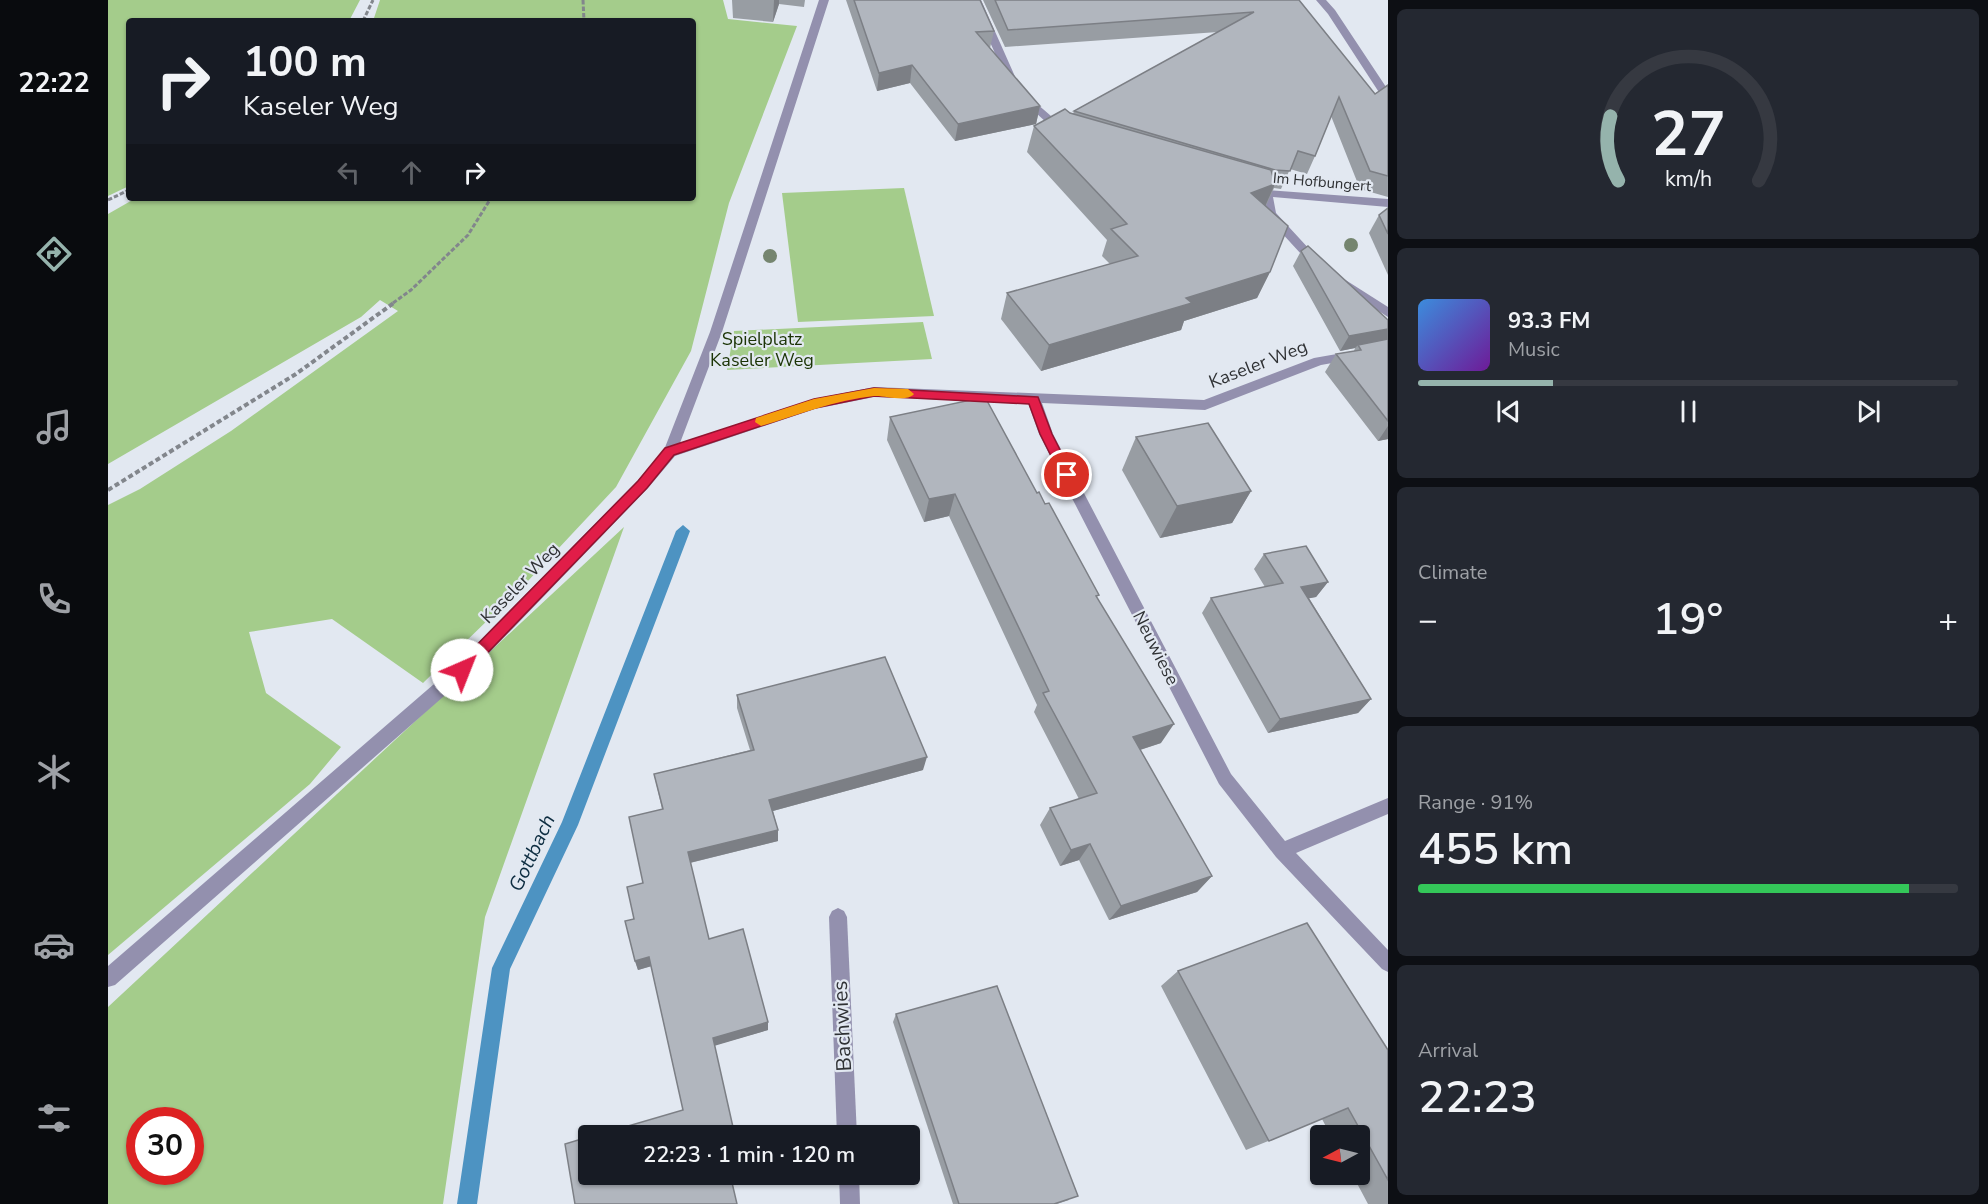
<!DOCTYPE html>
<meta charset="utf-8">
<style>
body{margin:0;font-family:"Nunito Sans",sans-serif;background:#242831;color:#f1f3f6;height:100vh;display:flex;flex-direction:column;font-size:22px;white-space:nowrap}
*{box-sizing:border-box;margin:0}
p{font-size:20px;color:#9ea1a6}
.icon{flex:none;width:33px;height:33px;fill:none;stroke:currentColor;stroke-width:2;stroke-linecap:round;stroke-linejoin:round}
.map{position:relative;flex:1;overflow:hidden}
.sheet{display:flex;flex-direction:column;gap:9px;padding:9px;background:#0d0f14;width:600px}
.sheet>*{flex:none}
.guide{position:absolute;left:18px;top:18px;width:570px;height:183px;border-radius:6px;box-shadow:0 2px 4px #0004;background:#171b24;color:#f1f3f6;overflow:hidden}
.needle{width:39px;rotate:263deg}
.fabs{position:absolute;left:1202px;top:1125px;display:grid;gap:12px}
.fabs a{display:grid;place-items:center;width:60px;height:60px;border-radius:6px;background:#171b24;box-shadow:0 2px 4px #0004;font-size:30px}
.speed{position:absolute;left:18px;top:1107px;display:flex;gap:12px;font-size:30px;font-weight:700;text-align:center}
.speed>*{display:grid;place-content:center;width:78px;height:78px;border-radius:50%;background:#171b24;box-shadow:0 2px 4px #0004;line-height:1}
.speed .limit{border:9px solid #d22;background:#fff;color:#111}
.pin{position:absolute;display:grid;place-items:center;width:51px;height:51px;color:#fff;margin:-26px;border:3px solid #fff;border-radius:50%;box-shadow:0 2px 6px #0007}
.me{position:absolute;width:66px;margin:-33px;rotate:44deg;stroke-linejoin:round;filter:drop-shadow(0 0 4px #0008)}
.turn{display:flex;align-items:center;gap:21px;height:126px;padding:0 18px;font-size:27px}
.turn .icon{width:78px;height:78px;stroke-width:2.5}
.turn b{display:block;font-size:42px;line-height:51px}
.lanes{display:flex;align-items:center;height:57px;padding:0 18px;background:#0003;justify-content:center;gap:30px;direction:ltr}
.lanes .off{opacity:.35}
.big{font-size:45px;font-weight:600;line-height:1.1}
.sheet .widget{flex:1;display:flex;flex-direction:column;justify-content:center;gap:9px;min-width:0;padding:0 21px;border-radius:9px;background:#242831}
.sheet .dial{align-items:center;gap:0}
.dial svg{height:156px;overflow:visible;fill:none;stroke:#363941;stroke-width:7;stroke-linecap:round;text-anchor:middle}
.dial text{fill:#f1f3f6;stroke:none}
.song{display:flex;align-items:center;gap:18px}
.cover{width:72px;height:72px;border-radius:9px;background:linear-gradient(135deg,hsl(210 70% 55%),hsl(280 70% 35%))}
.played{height:6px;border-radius:3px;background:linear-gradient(90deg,#95b3ac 25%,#363941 25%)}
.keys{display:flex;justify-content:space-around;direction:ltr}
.heat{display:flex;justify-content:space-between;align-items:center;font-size:33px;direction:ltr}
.charge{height:9px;border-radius:4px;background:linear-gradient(90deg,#34c759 91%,#363941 0)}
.trip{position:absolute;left:470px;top:1125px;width:342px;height:60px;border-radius:6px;background:#171b24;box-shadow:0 2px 4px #0004;font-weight:600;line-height:60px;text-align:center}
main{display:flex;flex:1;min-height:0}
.tab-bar{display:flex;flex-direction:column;width:108px;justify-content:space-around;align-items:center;background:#090b0e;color:#9ea1a6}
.tab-bar .icon{width:42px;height:42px}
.tab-bar .active{color:#95b3ac}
.tab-bar b{font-size:27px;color:#f1f3f6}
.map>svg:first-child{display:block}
.green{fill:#a4cc8b;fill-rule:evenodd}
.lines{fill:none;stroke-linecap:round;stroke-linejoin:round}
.stream{fill:#4d93c2;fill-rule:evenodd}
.path-far1{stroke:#82868c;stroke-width:3;stroke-dasharray:4.5 2;stroke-linecap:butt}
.path{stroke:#82868c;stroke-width:4;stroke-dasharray:5 3;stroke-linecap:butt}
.minor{fill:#9390ae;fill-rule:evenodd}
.tree{fill:#75856f}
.wall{fill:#989da3}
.shaded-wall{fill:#7c7f85}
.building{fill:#b1b6be;stroke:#7c7f85;stroke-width:1.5}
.route{fill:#e11d48;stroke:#92132f;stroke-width:1.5}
.slow{fill:#f59e0b}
.labels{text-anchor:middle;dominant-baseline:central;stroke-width:4.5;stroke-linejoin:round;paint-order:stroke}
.far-street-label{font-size:15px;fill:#2f3134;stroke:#e2e8f1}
.park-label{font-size:18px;fill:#1b3405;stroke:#e2e8f1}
.street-label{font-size:18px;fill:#2f3134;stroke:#e2e8f1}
.water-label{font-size:20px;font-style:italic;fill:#0d2c40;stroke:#e2e8f1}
.near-street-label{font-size:21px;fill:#2f3134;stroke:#e2e8f1}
</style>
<main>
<nav class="tab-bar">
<b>22:22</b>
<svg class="icon active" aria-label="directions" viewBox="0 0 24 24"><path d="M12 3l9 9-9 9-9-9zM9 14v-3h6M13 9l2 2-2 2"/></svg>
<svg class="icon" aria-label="music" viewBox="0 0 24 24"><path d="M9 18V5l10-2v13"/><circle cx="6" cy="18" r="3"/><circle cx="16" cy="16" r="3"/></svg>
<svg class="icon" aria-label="phone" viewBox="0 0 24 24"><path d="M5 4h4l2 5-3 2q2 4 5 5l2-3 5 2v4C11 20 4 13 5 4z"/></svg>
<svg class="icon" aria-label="climate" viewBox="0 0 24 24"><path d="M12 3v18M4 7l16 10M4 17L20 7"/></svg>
<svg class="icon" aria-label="car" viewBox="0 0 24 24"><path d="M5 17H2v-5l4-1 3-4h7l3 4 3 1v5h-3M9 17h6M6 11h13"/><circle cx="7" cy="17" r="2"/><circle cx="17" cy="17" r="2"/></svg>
<svg class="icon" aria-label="filters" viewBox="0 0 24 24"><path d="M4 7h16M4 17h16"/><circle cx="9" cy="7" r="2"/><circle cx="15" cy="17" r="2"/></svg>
</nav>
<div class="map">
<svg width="1280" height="1204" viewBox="0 0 1280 1204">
<rect width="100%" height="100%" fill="#e2e8f1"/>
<g class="green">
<path d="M 0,0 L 252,0 L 241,21 L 21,21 L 21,186 L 0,196 Z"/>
<path d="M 272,0 L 615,0 L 620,19 L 689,26 L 621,203 L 583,351 L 508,487 L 419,582 L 315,683 L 224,619 L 141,632 L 158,693 L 233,747 L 202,784 L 0,955 L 0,505 L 32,489 L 123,431 L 290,311 L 272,300 L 253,317 L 0,464 L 0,214 L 28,198 L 585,198 L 585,21 L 265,21 Z"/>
<path d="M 796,188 L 826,316 L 690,322 L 674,193 Z"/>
<path d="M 815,322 L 824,359 L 619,370 L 626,331 Z"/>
<path d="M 516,527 L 377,917 L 335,1204 L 0,1204 L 0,1007 ZM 32,1120 L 82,1120 L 82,1172 L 32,1172 Z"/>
</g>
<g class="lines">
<path class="stream" d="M 575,525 L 582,531 L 470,825 L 402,969 L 369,1204 L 349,1204 L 384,968 L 454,822 L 568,531 Z"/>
<g class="path-far1">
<path d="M 475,0 L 476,21"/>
<path d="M 255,21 L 265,0"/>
<path d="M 0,200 L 21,190"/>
<path d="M 285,303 L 303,290 L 360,235 L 383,198"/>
</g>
<path class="path" d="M 0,490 L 188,374 L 287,302"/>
<g class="minor">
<path d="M 711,0 L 721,0 L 614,332 L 572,443 L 706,399 L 766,387 L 1096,400 L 1206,358 L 1280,345 L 1280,353 L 1213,365 L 1097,410 L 934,403 L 945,434 L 1123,774 L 1177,841 L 1280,798 L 1280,814 L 1188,853 L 1280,950 L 1280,972 L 1274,969 L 1168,857 L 1111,784 L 931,434 L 920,403 L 766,397 L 707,409 L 567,456 L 540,488 L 360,675 L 7,985 L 0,987 L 0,966 L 348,665 L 530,480 L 556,450 L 602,332 Z"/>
<path d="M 863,0 L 873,0 L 913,90 L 958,129 L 958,133 L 950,133 L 904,91 Z"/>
<path d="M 1208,0 L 1218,0 L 1227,10 L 1280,90 L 1280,101 L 1276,100 L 1220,14 Z"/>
<path d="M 1143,185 L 1159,190 L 1280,199 L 1280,207 L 1165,197 L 1168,213 L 1215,264 L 1209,268 L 1205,267 L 1159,217 L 1153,195 L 1137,188 Z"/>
<path d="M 1236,279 L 1280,307 L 1280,317 L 1232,286 L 1232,280 Z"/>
<path d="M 730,908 L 736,911 L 739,917 L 749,1136 L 729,1136 L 721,917 L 724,911 Z"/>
<path d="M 731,1174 L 751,1174 L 752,1204 L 732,1204 Z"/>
</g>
</g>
<g class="tree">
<circle cx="1243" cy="245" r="7"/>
<circle cx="662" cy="256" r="7"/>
</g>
<g class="wall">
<path d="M 624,0 L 697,0 L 696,7 L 671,4 L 665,22 L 625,18 Z"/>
<path d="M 738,0 L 872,0 L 886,31 L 882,48 L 932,106 L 928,124 L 847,141 L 802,83 L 769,91 Z"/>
<path d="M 875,0 L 1191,0 L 1267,94 L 1280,85 L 1280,197 L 1252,189 L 1223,116 L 1207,156 L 1199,174 L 1182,169 L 1173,189 L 1166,188 L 1158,206 L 1162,272 L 1149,298 L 1076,321 L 1073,330 L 933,371 L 893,319 L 899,293 L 1002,264 L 994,256 L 999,240 L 919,152 L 926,126 L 962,113 L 965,114 L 966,111 L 1110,32 L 897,47 Z"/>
<path d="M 1280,208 L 1280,275 L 1261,233 L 1271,215 Z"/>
<path d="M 1193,251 L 1280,320 L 1280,439 L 1270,441 L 1217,372 L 1228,354 L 1246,351 L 1247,348 L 1232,351 L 1185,266 Z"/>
<path d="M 782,417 L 929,493 L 989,598 L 1053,743 L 1032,750 L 1104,876 L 1089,892 L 1001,920 L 971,860 L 952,866 L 932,825 L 942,808 L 971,799 L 926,712 L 929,705 L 841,516 L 816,522 L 779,440 Z"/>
<path d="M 1028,437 L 1143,491 L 1124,523 L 1052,538 L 1014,470 Z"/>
<path d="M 1156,554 L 1220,582 L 1208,597 L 1201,598 L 1263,699 L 1250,713 L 1160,733 L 1094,613 L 1103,598 L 1157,587 L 1146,569 Z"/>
<path d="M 629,695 L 815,770 L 665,811 L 670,830 L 670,841 L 582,863 L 601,939 L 660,1030 L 607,1045 L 575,1110 L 543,966 L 530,970 L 527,961 L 526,919 L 554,809 L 546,774 L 642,750 L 629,708 Z"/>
<path d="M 1070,971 L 1280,1050 L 1280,1204 L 1260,1204 L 1244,1174 L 1251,1174 L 1251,1136 L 1223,1136 L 1214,1119 L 1138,1150 L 1053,986 Z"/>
<path d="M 788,1014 L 961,1200 L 949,1204 L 845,1204 L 785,1022 Z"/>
</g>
<g class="shaded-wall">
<path d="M 666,0 L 671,0 L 671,4 L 665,22 Z"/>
<path d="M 804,65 L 802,83 L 769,91 L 771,73 Z"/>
<path d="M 932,106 L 928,124 L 847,141 L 850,124 Z"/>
<path d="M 1167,184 L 1155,211 L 1143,193 Z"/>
<path d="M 1162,272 L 1149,298 L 1076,321 L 1073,330 L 933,371 L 941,345 L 1078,298 Z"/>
<path d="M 1280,329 L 1280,341 L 1250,345 L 1247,348 L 1232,351 L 1241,336 Z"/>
<path d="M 1280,426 L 1280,439 L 1270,441 Z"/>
<path d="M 1143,491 L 1124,523 L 1052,538 L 1069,506 Z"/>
<path d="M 847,494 L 841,516 L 816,522 L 821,499 Z"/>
<path d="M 1220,582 L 1208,597 L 1182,602 L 1193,587 Z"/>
<path d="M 1263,699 L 1250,713 L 1160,733 L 1172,719 Z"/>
<path d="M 1066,724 L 1053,743 L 1013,756 L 1025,737 Z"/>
<path d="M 819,757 L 815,770 L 661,812 L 661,800 Z"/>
<path d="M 670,830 L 670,841 L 581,863 L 580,852 Z"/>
<path d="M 982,844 L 971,860 L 952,866 L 963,850 Z"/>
<path d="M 1104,876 L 1089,892 L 1001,920 L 1013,906 Z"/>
<path d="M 541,957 L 544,966 L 530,970 L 527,961 Z"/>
<path d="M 660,1022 L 660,1030 L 606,1046 L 605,1038 Z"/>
</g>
<g class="building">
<path d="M 746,0 L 872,0 L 886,31 L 868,32 L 932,106 L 850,124 L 804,65 L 771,73 Z"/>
<path d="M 887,0 L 1191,0 L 1267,94 L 1280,85 L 1280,176 L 1262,171 L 1231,97 L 1207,156 L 1190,151 L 1182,171 L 1167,170 L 966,111 L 1146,12 L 900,30 Z"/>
<path d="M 957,109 L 962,113 L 1163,170 L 1167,184 L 1143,193 L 1180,226 L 1162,272 L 1078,298 L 1084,303 L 941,345 L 899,293 L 1030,256 L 1003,229 L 1019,224 L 926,126 Z"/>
<path d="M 1280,208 L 1280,234 L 1271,215 Z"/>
<path d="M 1200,246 L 1280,320 L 1280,329 L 1241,336 L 1193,251 Z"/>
<path d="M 1280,339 L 1280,421 L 1228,354 L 1253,350 L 1250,345 Z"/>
<path d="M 877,397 L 929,493 L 931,492 L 937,504 L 941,503 L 991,595 L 988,596 L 1066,724 L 1025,737 L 1104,876 L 1013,906 L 982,844 L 963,850 L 942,808 L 989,793 L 935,693 L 941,691 L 847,494 L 821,499 L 782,417 Z"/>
<path d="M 1100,423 L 1143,491 L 1069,506 L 1028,437 Z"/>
<path d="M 1198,546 L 1220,582 L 1193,587 L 1263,699 L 1172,719 L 1103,598 L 1175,583 L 1156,554 Z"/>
<path d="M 777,657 L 819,757 L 661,800 L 670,830 L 580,852 L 601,939 L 635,929 L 660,1022 L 605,1038 L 627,1136 L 486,1136 L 575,1110 L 541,957 L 527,961 L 517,921 L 526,919 L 519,887 L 535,883 L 521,817 L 555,809 L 546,774 L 646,750 L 629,695 Z"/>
<path d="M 1199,923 L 1280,1050 L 1280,1180 L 1240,1108 L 1161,1141 L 1070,971 Z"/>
<path d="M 889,986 L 970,1196 L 946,1204 L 851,1204 L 788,1014 Z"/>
<path d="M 480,1137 L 480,1174 L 622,1174 L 629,1204 L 467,1204 L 457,1144 Z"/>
</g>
<path class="route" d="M 766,388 L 930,397 L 944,434 L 965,475 L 959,480 L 954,478 L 932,434 L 921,404 L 766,396 L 707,408 L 566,455 L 539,488 L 359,674 L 349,674 L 349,665 L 530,481 L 557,448 L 706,399 Z"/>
<path class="slow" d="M 766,388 L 800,389 L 806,394 C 798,403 777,395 766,396 C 727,400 690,415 653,426 L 647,422 L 648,418 L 706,399 Z"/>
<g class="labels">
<g class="far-street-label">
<text transform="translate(1214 182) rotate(5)">Im Hofbungert</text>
</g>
<g class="park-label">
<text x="654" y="339">Spielplatz<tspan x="654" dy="21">Kaseler Weg</tspan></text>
</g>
<g class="street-label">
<text transform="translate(1150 364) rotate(-21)">Kaseler Weg</text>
<text transform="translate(412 583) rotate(-46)">Kaseler Weg</text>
<text transform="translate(1048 648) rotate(63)">Neuwiese</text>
</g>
<g class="water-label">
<text transform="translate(424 853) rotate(-65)">Gottbach</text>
</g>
<g class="near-street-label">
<text transform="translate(734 1026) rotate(-93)">Bachwies</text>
</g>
</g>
</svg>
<div class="fabs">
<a><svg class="needle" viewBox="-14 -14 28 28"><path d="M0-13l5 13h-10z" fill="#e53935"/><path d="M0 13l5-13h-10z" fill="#9ea1a6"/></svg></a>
</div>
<div class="speed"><div class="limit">30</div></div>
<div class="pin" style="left:959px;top:475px;background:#d93025"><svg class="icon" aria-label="arrive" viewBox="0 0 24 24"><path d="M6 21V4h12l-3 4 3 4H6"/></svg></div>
<svg class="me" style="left:354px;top:670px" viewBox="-20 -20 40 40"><circle r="19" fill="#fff"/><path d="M0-13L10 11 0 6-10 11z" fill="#e11d48"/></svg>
<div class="trip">22:23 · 1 min · 120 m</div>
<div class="guide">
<div class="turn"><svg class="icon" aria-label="right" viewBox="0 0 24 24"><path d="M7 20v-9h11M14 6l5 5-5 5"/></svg><div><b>100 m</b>Kaseler Weg</div></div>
<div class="lanes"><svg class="icon off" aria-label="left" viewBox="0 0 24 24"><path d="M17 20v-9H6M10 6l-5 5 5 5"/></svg><svg class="icon off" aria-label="ahead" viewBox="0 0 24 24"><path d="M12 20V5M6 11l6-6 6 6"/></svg><svg class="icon" aria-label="right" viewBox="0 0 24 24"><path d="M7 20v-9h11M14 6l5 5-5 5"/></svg></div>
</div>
</div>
<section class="sheet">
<div class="widget dial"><svg viewBox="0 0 100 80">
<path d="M14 69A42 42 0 1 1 86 69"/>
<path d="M14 69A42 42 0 0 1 10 36" stroke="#95b3ac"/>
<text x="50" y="56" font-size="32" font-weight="700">27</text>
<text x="50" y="72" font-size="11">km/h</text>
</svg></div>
<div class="widget">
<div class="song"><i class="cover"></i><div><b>93.3 FM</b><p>Music</p></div></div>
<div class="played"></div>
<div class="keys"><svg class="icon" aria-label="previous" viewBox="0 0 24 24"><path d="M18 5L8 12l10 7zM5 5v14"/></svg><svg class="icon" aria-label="pause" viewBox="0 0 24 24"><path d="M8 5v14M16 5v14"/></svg><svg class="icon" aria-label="next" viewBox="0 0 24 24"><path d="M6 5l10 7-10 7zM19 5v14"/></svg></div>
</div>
<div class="widget"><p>Climate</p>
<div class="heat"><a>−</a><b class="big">19°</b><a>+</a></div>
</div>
<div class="widget"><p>Range · 91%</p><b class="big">455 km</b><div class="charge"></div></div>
<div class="widget"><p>Arrival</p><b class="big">22:23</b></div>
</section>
</main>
